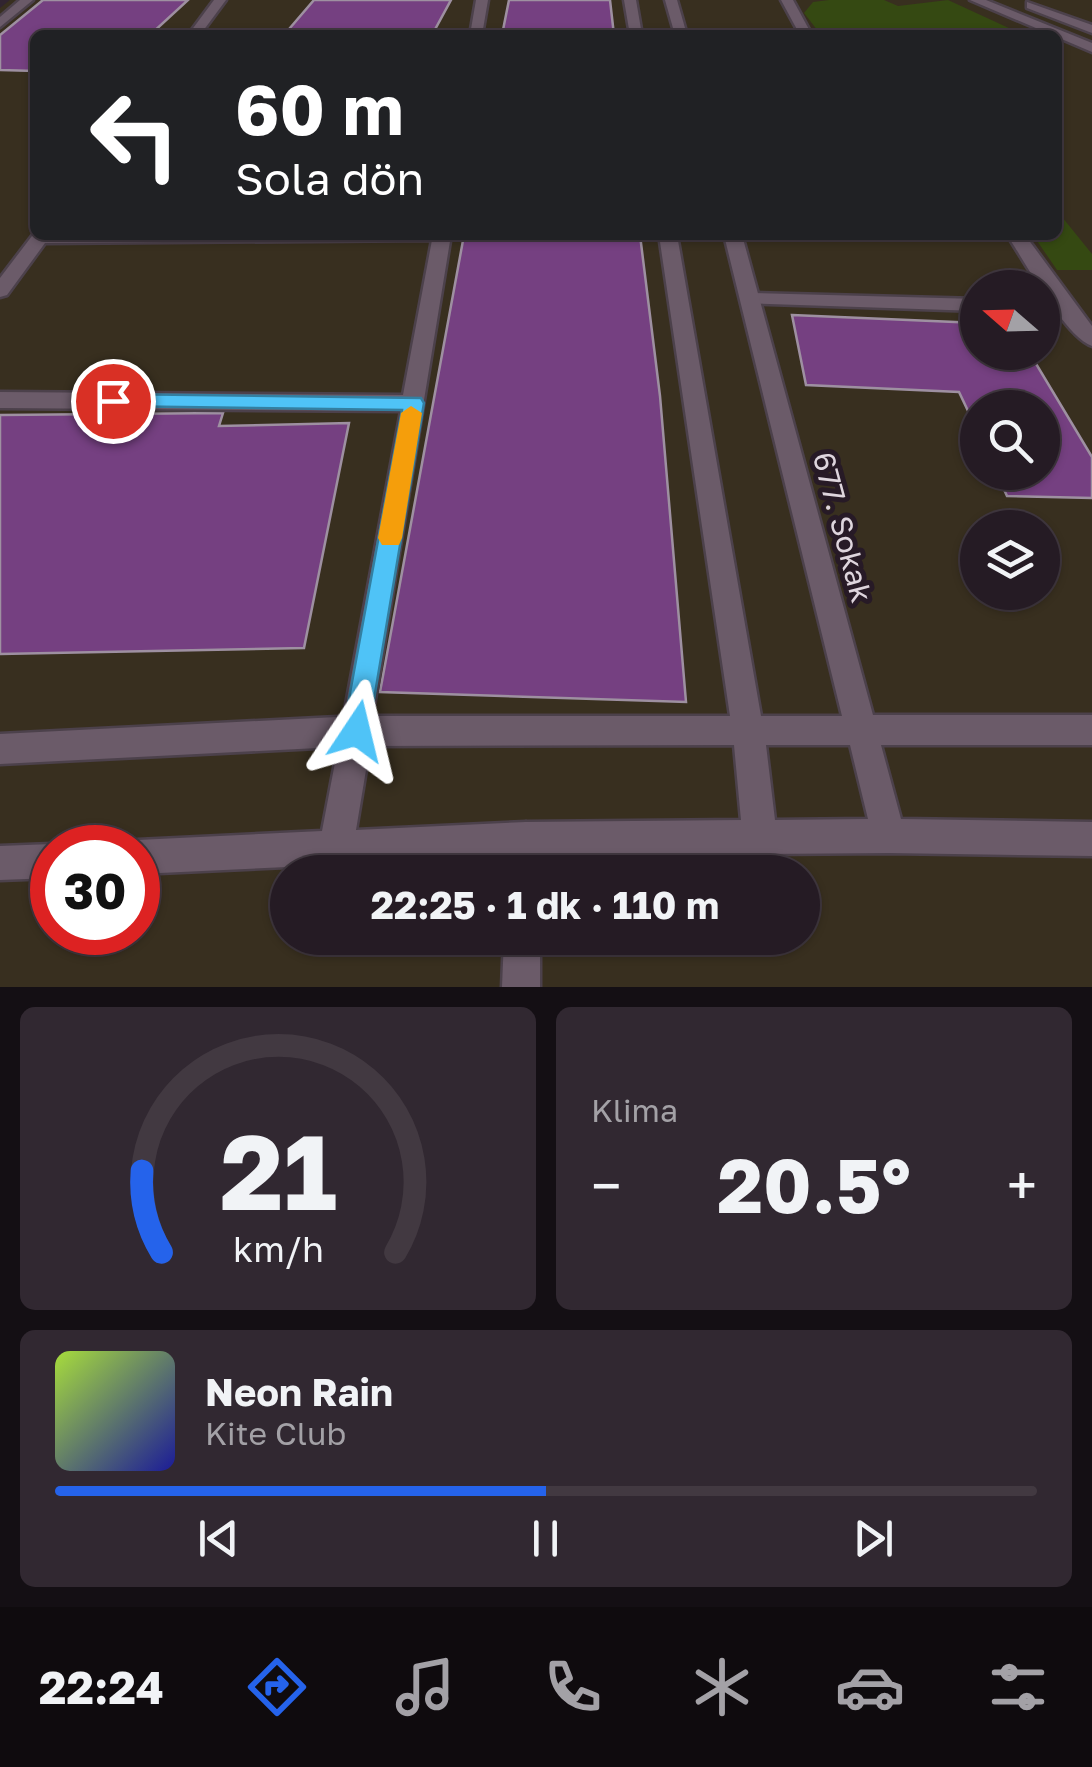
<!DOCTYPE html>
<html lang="tr">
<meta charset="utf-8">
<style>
body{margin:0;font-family:"Golos Text",sans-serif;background:#312831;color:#f1f3f6;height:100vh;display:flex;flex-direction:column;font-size:38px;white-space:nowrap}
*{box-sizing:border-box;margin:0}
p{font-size:32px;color:#a3a1a6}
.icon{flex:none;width:55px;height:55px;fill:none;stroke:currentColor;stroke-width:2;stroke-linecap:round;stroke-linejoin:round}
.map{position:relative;height:987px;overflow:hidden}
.drawer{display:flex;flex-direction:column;gap:20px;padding:20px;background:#140f14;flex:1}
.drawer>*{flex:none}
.hud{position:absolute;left:30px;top:30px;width:1032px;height:210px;border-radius:15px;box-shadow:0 2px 8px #0004,0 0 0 2px #423941;background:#202124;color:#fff;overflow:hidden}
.needle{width:65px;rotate:290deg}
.controls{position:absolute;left:960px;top:270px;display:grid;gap:20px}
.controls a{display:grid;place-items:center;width:100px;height:100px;border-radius:50%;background:#251b24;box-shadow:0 2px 8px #0004,0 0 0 2px #423941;font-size:50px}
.speed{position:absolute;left:30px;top:825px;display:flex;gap:20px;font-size:50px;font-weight:700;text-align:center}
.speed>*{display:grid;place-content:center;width:130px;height:130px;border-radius:50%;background:#251b24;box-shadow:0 2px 8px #0004,0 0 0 2px #423941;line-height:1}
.speed .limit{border:15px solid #d22;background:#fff;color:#111}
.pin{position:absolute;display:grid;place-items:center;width:85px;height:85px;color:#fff;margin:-42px;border:5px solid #fff;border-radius:50%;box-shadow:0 2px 10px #0007}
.me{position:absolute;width:110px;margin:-55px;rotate:10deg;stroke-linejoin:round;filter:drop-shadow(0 0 8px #0008)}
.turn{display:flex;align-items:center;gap:35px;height:210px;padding:0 40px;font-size:45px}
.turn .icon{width:130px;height:130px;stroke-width:2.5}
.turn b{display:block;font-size:70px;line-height:85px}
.big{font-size:75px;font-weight:700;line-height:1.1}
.drawer .tile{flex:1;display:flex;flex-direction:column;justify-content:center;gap:15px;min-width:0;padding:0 35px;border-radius:15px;background:#312831}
.drawer .dial{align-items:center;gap:0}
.dial svg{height:260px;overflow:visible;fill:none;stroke:#423941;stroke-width:7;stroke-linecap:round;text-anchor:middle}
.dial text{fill:#f1f3f6;stroke:none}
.song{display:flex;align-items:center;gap:30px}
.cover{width:120px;height:120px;border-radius:15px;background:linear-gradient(135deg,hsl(80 70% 55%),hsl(240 70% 35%))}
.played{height:10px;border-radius:5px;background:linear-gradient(90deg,#2563eb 50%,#423941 50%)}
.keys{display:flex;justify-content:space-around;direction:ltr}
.heat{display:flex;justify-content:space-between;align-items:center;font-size:55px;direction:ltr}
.drawer .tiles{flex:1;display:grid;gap:20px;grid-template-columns:1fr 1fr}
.tile:last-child{grid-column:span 2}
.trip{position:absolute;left:270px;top:855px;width:550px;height:100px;border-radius:50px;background:#251b24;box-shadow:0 2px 8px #0004,0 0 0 2px #423941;font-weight:700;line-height:100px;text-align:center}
.menu{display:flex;height:160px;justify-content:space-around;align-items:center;background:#0f0b0e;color:#a3a1a6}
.menu .icon{width:70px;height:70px}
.menu .on{color:#2563eb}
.menu b{font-size:45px;color:#f1f3f6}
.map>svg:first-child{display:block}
.industrial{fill:#382f1f;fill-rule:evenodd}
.green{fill:#354912}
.building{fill:#754081;stroke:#9e90a1;stroke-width:2.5}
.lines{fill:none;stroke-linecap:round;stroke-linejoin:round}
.minor-casing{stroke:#4c414b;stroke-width:5}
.tertiary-casing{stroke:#4c414b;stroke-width:5}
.minor{fill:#6b5b69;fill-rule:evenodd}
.tertiary{fill:#6b5b69;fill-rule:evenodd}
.route{fill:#4fc3f7;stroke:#337fa1;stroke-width:2.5}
.slow{fill:#f59e0b}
.labels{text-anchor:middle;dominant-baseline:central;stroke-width:10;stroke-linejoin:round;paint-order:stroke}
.street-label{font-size:30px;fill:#ded5dd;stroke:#271a26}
</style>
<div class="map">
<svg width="1092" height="987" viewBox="0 0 1092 987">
<rect width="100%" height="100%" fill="#312430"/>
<path class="industrial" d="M 10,0 L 1092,0 L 1092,987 L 0,987 L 0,8 ZM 35,35 L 1058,35 L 1058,235 L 35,235 ZM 978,288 L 1042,288 L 1042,352 L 978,352 ZM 978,408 L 1042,408 L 1042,472 L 978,472 ZM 978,528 L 1042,528 L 1042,592 L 978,592 ZM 52,848 L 138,848 L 138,932 L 52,932 ZM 288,872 L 802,872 L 802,938 L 288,938 Z"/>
<g class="green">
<path d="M 829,0 L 884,0 L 898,6 L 948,0 L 1024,35 L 821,35 L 804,13 L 813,2 Z"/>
<path d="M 1058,212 L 1092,254 L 1092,270 L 1057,270 L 1033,235 L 1058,235 Z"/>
</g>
<g class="building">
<path d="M 43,0 L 188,0 L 150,35 L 35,35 L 35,71 L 0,70 L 0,35 Z"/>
<path d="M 314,0 L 451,0 L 432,35 L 284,35 Z"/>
<path d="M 509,0 L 610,0 L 614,35 L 502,35 Z"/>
<path d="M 464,235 L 640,235 L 660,396 L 686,702 L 380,692 Z"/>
<path d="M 792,315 L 978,323 L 978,352 L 1029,352 L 1092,457 L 1092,498 L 1007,496 L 996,472 L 1042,472 L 1042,408 L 978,408 L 978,432 L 959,392 L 806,385 Z"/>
<path d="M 223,413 L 219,426 L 349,423 L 304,648 L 0,654 L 0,415 Z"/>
</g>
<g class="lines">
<g class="minor-casing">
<g id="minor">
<path d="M 20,0 L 33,0 L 0,27 L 0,17 Z"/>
<path d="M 214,0 L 226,0 L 200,35 L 188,35 Z"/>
<path d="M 476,0 L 488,0 L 482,35 L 470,35 Z"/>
<path d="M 781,0 L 793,0 L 812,35 L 800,35 Z"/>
<path d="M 35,232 L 35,235 L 451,235 L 368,742 L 357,746 L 346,742 L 341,731 L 401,411 L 0,408 L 0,392 L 403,395 L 432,240 L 45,243 L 7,295 L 0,297 L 0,278 Z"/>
<path d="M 1007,235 L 1025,235 L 1092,326 L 1092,346 C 1065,337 1024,260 1007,235 Z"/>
<path d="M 750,293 L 978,299 L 978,311 L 743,303 L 743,295 Z"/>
<path d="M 526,822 L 538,827 L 543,839 L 542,872 L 507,872 L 509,839 L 514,827 Z"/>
<path d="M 504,938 L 540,938 L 540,987 L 502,987 Z"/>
</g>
</g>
<g class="tertiary-casing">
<g id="tertiary">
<path d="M 624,0 L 636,0 L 642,35 L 630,35 Z"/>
<path d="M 665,0 L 677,0 L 687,35 L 675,35 Z"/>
<path d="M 970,0 L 986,0 L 1092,43 L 1092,52 Z"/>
<path d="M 1027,2 L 1092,25 L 1092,33 L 1027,8 Z"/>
<path d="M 659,235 L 677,235 L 761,716 L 842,716 L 724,235 L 742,235 L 873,715 L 1092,715 L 1092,745 L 881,745 L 901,819 L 1092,822 L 1092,856 L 889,853 L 526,856 L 138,874 L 138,848 L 125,848 L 138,840 L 322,831 L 338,747 L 0,764 L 0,734 L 357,716 L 730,716 ZM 734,745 L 741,820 L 526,822 L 356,830 L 370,746 ZM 766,745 L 850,745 L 868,819 L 775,820 Z"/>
<path d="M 52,844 L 61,848 L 52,848 L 52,878 L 0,880 L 0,846 Z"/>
</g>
</g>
<use href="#minor" class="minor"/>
<use href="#tertiary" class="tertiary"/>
</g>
<path class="route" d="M 113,394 L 421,398 L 424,403 L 367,741 L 357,745 L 347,741 L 343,731 L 402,410 L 106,406 L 103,401 Z"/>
<path class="slow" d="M 411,406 L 422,413 L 402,538 L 399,545 L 382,545 L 378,538 L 401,413 Z"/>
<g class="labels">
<g class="street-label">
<text transform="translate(843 527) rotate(75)">677. Sokak</text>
</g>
</g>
</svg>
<div class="controls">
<a><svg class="needle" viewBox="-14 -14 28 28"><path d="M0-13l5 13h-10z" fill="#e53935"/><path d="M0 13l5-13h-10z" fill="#a3a1a6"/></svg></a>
<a><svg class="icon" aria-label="search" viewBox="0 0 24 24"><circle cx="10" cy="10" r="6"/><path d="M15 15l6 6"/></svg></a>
<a><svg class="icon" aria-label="layers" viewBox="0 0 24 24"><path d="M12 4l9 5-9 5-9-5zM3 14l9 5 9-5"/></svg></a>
</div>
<div class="speed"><div class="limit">30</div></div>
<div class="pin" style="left:113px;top:401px;background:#d93025"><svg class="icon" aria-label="arrive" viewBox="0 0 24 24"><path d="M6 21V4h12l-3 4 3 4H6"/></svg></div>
<svg class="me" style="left:357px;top:731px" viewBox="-20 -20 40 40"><path d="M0-17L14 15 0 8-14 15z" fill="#4fc3f7" stroke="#fff" stroke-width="4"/></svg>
<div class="trip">22:25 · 1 dk · 110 m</div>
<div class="hud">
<div class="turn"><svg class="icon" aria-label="left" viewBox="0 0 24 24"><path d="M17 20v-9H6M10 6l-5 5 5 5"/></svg><div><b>60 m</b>Sola dön</div></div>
</div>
</div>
<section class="drawer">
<div class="tiles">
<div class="tile dial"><svg viewBox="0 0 100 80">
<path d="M14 69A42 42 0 1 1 86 69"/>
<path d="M14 69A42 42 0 0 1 8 44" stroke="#2563eb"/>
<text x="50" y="56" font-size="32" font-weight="700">21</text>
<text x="50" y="72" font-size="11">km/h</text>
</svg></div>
<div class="tile"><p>Klima</p>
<div class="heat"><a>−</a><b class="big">20.5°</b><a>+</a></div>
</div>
<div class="tile">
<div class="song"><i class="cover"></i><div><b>Neon Rain</b><p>Kite Club</p></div></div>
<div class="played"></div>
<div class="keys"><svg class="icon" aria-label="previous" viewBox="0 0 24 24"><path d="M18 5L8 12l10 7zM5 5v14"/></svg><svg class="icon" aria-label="pause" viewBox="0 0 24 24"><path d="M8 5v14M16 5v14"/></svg><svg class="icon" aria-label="next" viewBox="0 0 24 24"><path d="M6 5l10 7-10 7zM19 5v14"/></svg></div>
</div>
</div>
</section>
<nav class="menu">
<b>22:24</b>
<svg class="icon on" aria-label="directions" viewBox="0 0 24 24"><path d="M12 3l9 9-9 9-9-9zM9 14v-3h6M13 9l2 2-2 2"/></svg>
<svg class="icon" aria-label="music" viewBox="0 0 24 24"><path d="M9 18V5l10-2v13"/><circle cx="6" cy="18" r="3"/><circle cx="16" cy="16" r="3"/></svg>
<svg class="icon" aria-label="phone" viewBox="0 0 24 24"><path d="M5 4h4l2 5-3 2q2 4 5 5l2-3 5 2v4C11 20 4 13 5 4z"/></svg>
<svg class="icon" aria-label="climate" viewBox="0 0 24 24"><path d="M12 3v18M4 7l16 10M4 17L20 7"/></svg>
<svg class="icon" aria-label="car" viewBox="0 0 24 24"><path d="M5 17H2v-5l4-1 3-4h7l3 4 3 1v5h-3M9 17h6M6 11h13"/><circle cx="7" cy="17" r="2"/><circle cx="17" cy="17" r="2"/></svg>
<svg class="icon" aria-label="filters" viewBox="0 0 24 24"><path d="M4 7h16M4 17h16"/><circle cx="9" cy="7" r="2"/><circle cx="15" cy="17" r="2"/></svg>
</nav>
